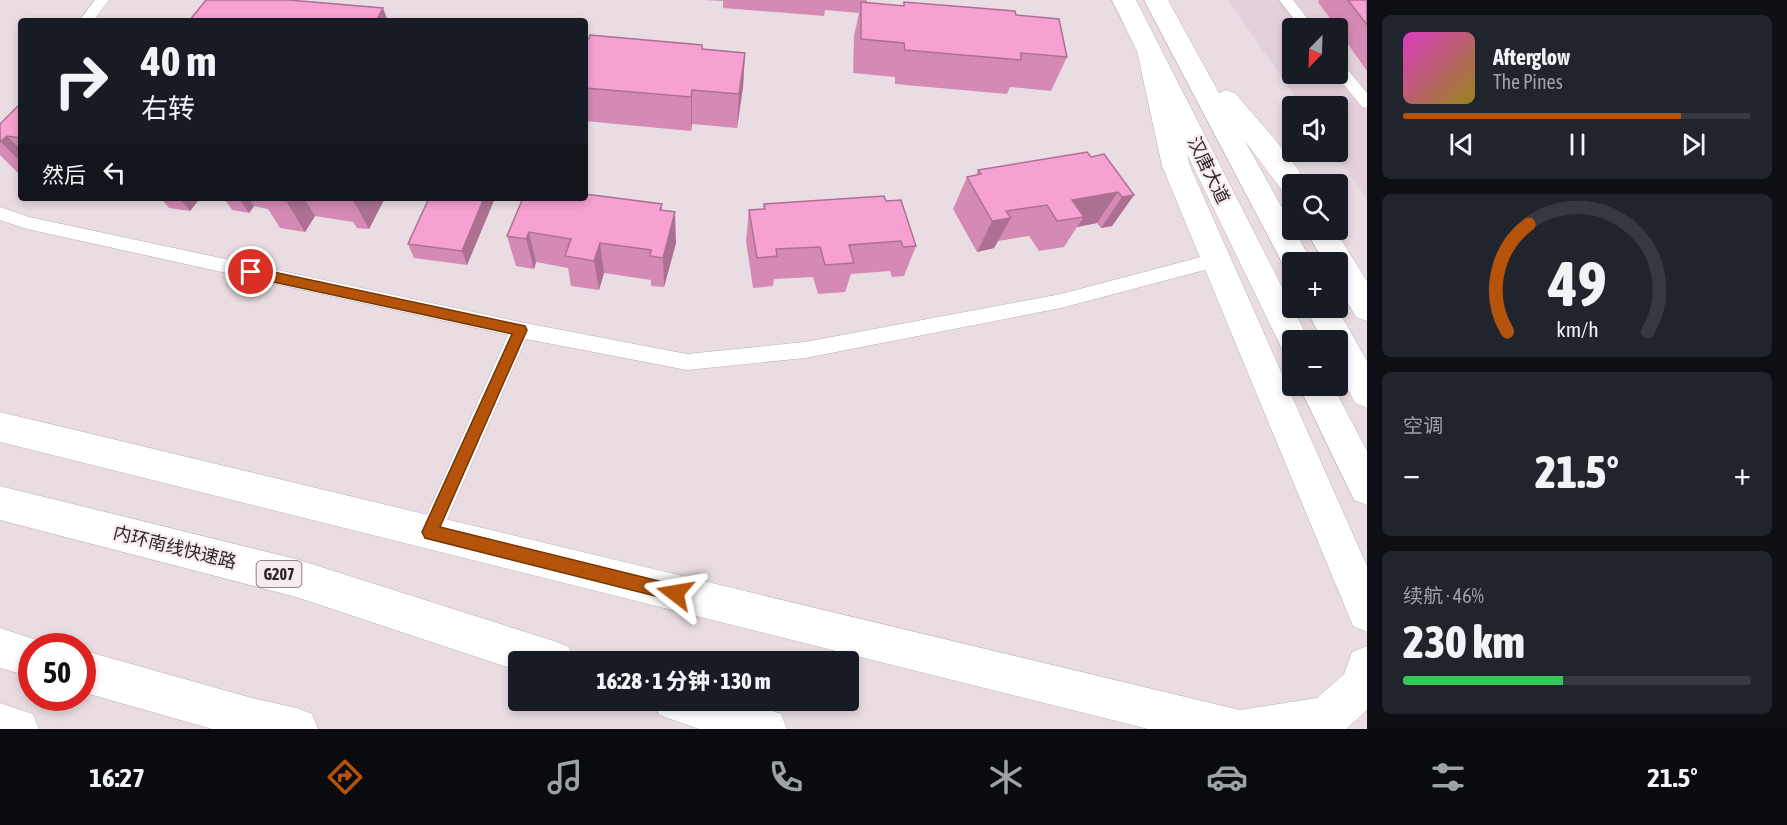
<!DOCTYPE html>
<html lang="zh">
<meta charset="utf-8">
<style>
body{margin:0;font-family:"Asap Condensed","Noto Sans SC",sans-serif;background:#20242c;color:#f1f3f6;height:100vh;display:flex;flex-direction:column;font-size:22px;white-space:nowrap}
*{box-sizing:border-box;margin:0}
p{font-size:20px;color:#9ea1a6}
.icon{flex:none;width:33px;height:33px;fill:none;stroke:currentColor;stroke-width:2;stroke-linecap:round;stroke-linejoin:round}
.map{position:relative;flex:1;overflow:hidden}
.sheet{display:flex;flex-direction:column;gap:15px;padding:15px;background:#0d0f14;width:420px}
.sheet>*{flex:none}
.banner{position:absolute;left:18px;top:18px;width:570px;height:183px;border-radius:6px;box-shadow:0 3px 9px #0003;background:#171b24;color:#f1f3f6;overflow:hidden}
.needle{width:39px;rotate:203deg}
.fabs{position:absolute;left:1282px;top:18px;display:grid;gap:12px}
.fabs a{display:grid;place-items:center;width:66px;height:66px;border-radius:6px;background:#171b24;box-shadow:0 3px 9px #0003;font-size:30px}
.speed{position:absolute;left:18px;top:633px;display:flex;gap:12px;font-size:30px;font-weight:700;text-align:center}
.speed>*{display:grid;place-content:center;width:78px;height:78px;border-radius:50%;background:#171b24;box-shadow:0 3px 9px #0003;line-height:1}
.speed .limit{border:9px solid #d22;background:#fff;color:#111}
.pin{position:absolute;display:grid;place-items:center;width:51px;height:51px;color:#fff;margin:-26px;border:3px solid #fff;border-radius:50%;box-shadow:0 2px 6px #0007}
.me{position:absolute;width:66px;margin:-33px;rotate:284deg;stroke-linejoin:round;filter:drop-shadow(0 0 4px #0008)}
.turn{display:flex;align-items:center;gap:21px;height:126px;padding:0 24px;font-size:27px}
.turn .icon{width:78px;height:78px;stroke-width:2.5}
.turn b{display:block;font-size:42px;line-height:51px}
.then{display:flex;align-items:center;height:57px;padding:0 24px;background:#0003;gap:12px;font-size:22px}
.big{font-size:45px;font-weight:800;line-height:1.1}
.sheet .card{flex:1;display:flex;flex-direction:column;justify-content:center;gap:9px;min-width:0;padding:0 21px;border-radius:9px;background:#20242c}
.sheet .dial{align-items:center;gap:0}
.dial svg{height:156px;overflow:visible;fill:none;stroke:#363941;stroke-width:7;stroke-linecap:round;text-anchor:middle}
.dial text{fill:#f1f3f6;stroke:none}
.song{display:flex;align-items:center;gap:18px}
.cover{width:72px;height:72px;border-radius:9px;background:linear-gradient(135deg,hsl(310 70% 55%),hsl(50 70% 35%))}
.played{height:6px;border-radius:3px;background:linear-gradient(90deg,#b45309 80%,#363941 80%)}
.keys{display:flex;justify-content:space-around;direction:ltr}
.heat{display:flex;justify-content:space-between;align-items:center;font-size:33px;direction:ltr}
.charge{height:9px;border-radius:4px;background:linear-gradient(90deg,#34c759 46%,#363941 0)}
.trip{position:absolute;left:508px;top:651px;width:351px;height:60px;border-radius:6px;background:#171b24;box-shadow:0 3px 9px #0003;font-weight:800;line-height:60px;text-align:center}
.menu{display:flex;height:96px;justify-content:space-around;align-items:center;background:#090b0e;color:#9ea1a6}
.menu .icon{width:42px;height:42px}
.menu .current{color:#b45309}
.menu b{font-size:27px;color:#f1f3f6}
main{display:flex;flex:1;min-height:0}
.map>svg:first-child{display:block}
.built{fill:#e3d0da;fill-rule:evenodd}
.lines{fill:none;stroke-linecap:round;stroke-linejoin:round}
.lane-casing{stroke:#b9adb3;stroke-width:1}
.secondary-casing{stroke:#b9adb3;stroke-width:1}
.highway-casing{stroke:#b9adb3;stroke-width:1}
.lane{fill:#fff;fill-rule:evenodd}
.secondary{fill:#fff;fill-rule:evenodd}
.highway{fill:#fff;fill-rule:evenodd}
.wall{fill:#d48ab4}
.shaded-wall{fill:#ac7192}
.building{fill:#f6a1d1;stroke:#ac7192;stroke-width:1.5}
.route{fill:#b45309;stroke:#753606;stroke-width:1.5}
.labels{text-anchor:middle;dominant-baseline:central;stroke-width:4.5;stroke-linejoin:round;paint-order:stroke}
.shield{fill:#f7eaf1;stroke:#686164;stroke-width:1.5}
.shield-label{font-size:16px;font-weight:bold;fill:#2b2628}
.street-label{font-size:18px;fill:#2b2628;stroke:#f7eaf1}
</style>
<main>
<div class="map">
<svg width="1367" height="729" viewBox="0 0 1367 729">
<rect width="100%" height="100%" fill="#e9dde3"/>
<path class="built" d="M 1228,0 L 1367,0 L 1367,199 L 1334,152 L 1338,152 L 1338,106 L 1302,106 ZM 1293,28 L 1338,28 L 1338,74 L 1293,74 Z"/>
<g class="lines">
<g class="lane-casing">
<g id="lane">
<path d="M 95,0 L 109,0 L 93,21 L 79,21 Z"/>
<path d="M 1279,0 L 1293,0 L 1315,28 L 1301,28 Z"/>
<path d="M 1338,62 L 1343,64 L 1367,93 L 1367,108 L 1362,107 L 1335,74 L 1338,74 Z"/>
<path d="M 0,207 L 29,217 L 520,322 L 687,354 L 805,342 L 1061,294 L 1216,253 L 1222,255 L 1225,260 L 1222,265 L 1216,267 L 1061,308 L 805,358 L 687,370 L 526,339 L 438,540 L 430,543 L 422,540 L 419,532 L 508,335 L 27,229 L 0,220 Z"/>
</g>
</g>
<g class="secondary-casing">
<g id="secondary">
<path d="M 1112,0 L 1136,0 L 1309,340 L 1293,340 L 1293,353 L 1282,349 L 1187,154 L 1190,166 L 1367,566 L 1367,632 L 1353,626 L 1162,166 L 1137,51 Z"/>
<path d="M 1144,0 L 1168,0 L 1219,93 L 1226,90 L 1235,93 C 1260,123 1288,151 1307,184 L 1293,184 L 1293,195 L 1283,192 L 1245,141 L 1312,262 L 1293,262 L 1293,272 L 1286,270 Z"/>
<path d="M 1306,230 L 1335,230 L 1367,281 L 1367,321 L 1356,317 L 1338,286 L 1338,262 L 1324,262 Z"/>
<path d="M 1306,308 L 1337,308 L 1367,361 L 1367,408 L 1355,403 L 1338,371 L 1338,340 L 1322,340 Z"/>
<path d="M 1299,386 L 1333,386 L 1367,451 L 1367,505 L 1354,500 Z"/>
<path d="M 0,412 L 1240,710 L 1317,698 L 1344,674 L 1352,652 L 1367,646 L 1367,710 L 1346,729 L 1148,729 L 0,442 Z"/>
<path d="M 0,703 L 33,714 L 39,729 L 0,729 Z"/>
</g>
</g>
<g class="highway-casing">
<g id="highway">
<path d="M 0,486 L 296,559 L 554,641 L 569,647 L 574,662 L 519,662 L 519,671 L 296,597 L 0,520 Z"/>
<path d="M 0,628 L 46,643 L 48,646 L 32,646 L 32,677 L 0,668 Z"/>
<path d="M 82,650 L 252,698 L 297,708 L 312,714 L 318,729 L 212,729 L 82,692 Z"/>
<path d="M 653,700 L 743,700 L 781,714 L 787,729 L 699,729 L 659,715 Z"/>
</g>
</g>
<use href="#lane" class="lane"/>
<use href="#secondary" class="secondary"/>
<use href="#highway" class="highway"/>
</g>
<g class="wall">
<path d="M 705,0 L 867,0 L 867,3 L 903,6 L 904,2 L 1016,15 L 1067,57 L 1051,91 L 1010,87 L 1007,94 L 895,84 L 895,77 L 853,73 L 854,36 L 859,13 L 825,10 L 824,16 L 723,8 L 723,1 Z"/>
<path d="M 1319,0 L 1367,0 L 1367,71 L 1338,30 L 1338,28 L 1337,28 L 1318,2 Z"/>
<path d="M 585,39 L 745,53 L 743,87 L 737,128 L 692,124 L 691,131 L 585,121 Z"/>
<path d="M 21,103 L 21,172 L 17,172 L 0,155 L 0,124 Z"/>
<path d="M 1091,157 L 1134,195 L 1112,226 L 1101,228 L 1097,223 L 1077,227 L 1064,247 L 1039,251 L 1029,236 L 998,241 L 994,248 L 977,252 L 953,209 L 967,177 L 976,176 L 978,170 Z"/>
<path d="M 161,198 L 200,198 L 190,211 L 169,208 Z"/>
<path d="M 224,198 L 385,198 L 369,229 L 357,228 L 353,222 L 315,216 L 305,232 L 280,228 L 268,209 L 254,206 L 249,213 L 232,210 Z"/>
<path d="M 429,198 L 495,198 L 467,265 L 414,258 L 408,244 Z"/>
<path d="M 886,201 L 916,246 L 904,276 L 892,277 L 890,271 L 851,274 L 845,292 L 818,294 L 813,277 L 774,279 L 773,286 L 753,288 L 746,241 L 749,210 L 763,209 L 764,204 Z"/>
<path d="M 662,204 L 662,210 L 676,243 L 664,287 L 651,286 L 651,280 L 604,273 L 599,290 L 571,286 L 568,268 L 536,262 L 534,269 L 516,266 L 507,236 Z"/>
</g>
<g class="shaded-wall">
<path d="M 383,8 L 388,21 L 376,21 Z"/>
<path d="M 745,53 L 743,87 L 737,128 L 739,94 Z"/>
<path d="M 692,90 L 692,124 L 691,131 L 691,97 Z"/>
<path d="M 7,136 L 21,150 L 21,162 L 1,142 Z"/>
<path d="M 1118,192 L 1097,223 L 1077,227 L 1084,217 L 1072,200 Z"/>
<path d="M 1134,195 L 1112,226 L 1101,228 L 1122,197 Z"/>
<path d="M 179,198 L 200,198 L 190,211 Z"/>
<path d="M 239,198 L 248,198 L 254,206 L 249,213 Z"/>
<path d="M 288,198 L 304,198 L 315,216 L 305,232 L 286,201 Z"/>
<path d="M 352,198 L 385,198 L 369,229 Z"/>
<path d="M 484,198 L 495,198 L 467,265 L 462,251 Z"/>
<path d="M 675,212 L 676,243 L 664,287 L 663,258 Z"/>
<path d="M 1011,218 L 994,248 L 977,252 L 992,221 Z"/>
<path d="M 529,232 L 536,262 L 534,269 L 526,239 Z"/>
<path d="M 600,243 L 604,273 L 599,290 L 594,261 Z"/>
</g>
<g class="building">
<path d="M 206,0 L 289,0 L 383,8 L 376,21 L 189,21 Z"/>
<path d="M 1348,0 L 1367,0 L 1367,25 Z"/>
<path d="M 861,2 L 904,6 L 904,2 L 1015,11 L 1016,15 L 1059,19 L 1067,57 L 1021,53 L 1021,60 L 905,50 L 904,43 L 861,39 Z"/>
<path d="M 590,35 L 702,45 L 702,49 L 745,53 L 739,94 L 692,90 L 691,97 L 585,88 L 585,39 L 589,39 Z"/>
<path d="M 21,103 L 21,138 L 7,136 L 0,142 L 0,124 Z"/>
<path d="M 1087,152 L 1091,157 L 1104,154 L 1134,195 L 1122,197 L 1118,192 L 1072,200 L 1084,217 L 1057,221 L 1047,205 L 1006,211 L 1011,218 L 992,221 L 967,177 L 981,174 L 978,170 Z"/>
<path d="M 585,194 L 662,204 L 660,210 L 675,212 L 663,258 L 650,256 L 651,250 L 600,243 L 594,261 L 565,256 L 571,239 L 529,232 L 526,239 L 507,236 L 523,198 L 585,198 Z"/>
<path d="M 884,196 L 886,201 L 901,200 L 916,246 L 903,247 L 901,241 L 849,245 L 854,263 L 825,265 L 820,247 L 776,249 L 777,256 L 757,258 L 749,210 L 765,209 L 764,204 Z"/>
<path d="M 267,198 L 288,198 L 286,201 Z"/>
<path d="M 429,198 L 484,198 L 462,251 L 408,244 Z"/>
</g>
<path class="route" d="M 251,267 L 525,326 L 527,330 L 440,527 L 675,585 L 681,587 L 683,593 L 681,598 L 675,601 L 425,538 L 422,532 L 512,334 L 251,277 L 245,272 Z"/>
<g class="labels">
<rect class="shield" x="256.5" y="561" width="45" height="26" rx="4.5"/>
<g class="shield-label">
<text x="279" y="574">G207</text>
</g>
<g class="street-label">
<text transform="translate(1209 170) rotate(64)">汉唐大道</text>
<text transform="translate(175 547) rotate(14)">内环南线快速路</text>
</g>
</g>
</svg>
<div class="fabs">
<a><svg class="needle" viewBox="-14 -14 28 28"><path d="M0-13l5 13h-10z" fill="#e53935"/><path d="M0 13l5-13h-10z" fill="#9ea1a6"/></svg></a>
<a><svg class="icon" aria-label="sound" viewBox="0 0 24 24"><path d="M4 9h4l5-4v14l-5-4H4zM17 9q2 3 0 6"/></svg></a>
<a><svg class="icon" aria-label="search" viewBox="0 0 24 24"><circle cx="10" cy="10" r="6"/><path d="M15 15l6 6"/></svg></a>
<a>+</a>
<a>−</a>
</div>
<div class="speed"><div class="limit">50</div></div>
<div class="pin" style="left:251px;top:272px;background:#d93025"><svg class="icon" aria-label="arrive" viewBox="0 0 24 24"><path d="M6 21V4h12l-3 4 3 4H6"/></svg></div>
<svg class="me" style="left:675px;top:593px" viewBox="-20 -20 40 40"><path d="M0-17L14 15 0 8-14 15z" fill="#b45309" stroke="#fff" stroke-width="4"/></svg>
<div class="trip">16:28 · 1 分钟 · 130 m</div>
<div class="banner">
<div class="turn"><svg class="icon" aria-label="right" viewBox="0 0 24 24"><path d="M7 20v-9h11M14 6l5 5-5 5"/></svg><div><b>40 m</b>右转</div></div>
<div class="then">然后<svg class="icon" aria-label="left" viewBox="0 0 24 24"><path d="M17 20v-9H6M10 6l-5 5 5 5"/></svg></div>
</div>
</div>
<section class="sheet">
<div class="card">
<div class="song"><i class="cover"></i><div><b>Afterglow</b><p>The Pines</p></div></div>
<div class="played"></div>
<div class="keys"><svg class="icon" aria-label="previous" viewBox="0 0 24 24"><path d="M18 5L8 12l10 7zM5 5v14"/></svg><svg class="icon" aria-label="pause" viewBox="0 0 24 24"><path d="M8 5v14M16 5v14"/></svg><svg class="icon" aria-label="next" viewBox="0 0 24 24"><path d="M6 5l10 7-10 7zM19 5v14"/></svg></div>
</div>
<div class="card dial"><svg viewBox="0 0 100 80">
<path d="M14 69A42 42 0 1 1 86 69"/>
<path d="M14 69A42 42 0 0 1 25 14" stroke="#b45309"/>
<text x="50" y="56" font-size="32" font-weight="700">49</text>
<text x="50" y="72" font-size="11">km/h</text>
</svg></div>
<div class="card"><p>空调</p>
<div class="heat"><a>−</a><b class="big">21.5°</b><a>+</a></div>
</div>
<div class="card"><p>续航 · 46%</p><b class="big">230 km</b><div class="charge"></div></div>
</section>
</main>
<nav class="menu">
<b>16:27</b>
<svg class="icon current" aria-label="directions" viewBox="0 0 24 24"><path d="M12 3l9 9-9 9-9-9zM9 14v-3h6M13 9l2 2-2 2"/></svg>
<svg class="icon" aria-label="music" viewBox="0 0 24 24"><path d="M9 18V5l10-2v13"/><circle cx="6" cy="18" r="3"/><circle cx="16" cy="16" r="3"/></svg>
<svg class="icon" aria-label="phone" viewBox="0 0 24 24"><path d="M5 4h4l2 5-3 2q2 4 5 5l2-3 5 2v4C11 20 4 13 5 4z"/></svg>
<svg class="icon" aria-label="climate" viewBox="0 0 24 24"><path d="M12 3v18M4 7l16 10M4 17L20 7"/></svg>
<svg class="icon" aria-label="car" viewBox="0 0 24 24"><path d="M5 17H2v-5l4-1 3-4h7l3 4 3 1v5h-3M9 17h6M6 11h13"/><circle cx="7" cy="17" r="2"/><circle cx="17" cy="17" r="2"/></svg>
<svg class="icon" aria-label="filters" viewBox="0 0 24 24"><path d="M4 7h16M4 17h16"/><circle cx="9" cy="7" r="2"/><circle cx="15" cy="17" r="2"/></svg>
<b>21.5°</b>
</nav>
